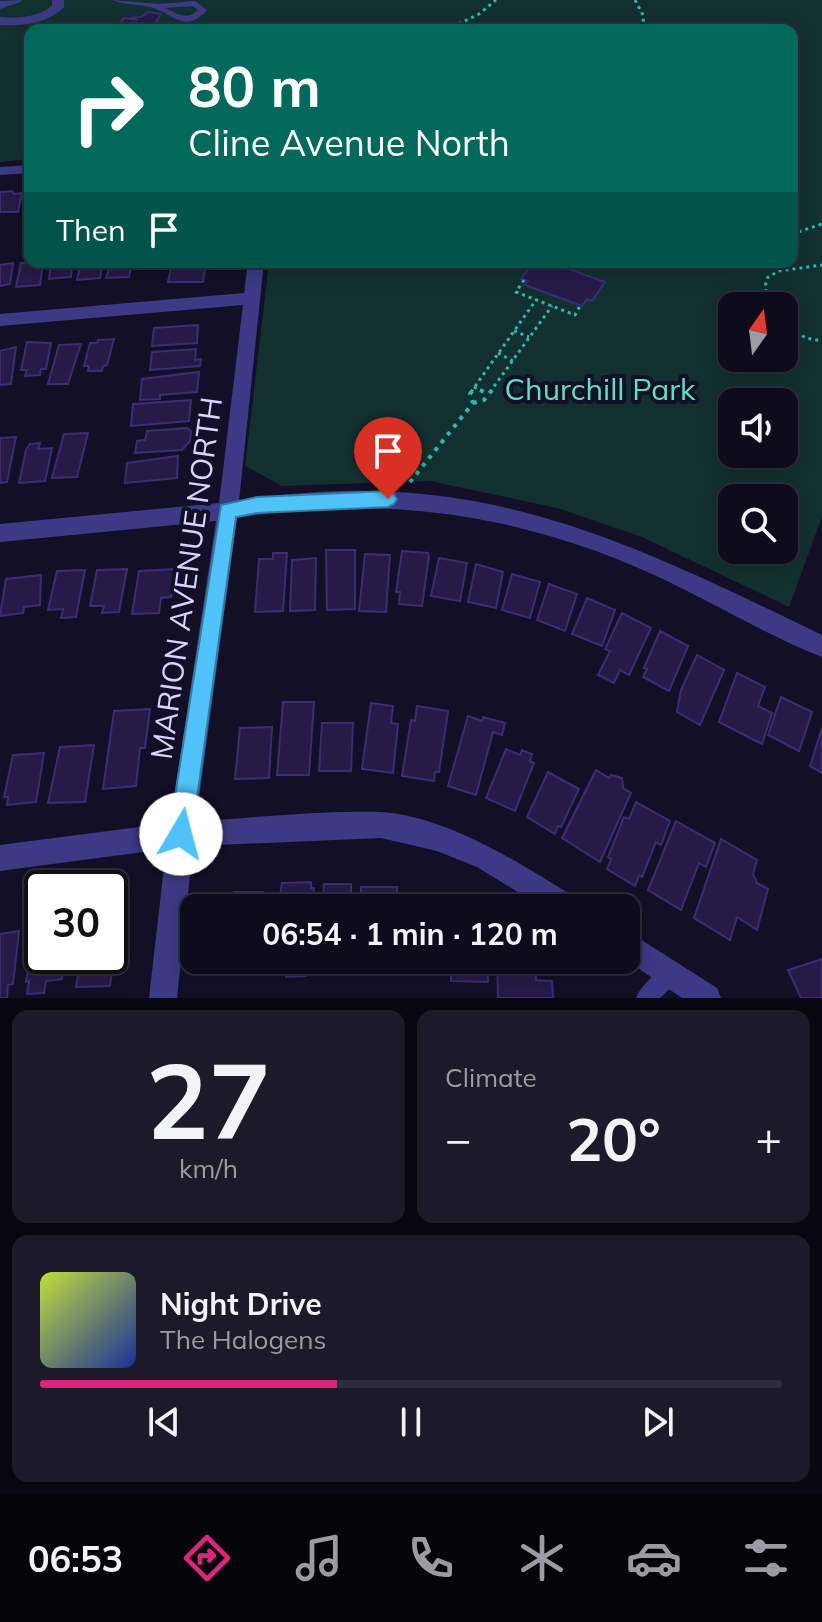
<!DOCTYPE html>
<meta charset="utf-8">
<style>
body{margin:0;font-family:Mulish,sans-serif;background:#1c1929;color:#f1f3f6;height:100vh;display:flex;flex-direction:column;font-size:30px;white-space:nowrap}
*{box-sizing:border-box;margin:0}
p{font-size:26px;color:#9b9ba3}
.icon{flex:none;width:44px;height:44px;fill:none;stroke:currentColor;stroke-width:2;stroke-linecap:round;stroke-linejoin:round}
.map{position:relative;height:998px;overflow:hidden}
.details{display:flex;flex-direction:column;gap:12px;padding:12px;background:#08060f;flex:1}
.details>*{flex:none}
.guide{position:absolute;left:24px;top:24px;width:774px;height:244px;border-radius:16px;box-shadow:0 4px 20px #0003,0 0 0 2px #2e2b3b;background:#00695c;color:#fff;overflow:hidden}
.needle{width:52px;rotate:14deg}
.controls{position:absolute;left:718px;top:292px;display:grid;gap:16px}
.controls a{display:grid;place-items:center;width:80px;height:80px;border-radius:16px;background:#0e0b1c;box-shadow:0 4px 20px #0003,0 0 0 2px #2e2b3b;font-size:40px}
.speed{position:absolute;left:24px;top:870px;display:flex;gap:16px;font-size:40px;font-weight:700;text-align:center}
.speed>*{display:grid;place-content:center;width:104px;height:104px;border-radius:50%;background:#0e0b1c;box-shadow:0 4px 20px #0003,0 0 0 2px #2e2b3b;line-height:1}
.speed .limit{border:4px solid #111;border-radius:12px;background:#fff;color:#111}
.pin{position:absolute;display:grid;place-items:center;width:68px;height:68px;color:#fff;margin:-82px -34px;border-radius:50% 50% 50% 0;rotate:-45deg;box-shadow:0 0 8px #0007}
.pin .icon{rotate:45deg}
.me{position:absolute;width:88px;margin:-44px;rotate:8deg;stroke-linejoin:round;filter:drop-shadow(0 0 6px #0008)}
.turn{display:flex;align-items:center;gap:28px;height:168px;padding:0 32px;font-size:36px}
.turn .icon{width:104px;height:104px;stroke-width:2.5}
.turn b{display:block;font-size:56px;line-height:68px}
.then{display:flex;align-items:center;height:76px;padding:0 32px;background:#0003;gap:16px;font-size:30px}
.big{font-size:60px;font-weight:700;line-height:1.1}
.details .card{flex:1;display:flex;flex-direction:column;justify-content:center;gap:12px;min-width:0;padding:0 28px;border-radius:16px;background:#1c1929}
.details .dial{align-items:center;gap:0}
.dial b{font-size:104px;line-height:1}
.song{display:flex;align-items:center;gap:24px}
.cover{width:96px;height:96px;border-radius:12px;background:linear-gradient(135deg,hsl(70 70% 55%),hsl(230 70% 35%))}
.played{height:8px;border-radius:4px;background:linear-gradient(90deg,#db2777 40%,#2e2b3b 40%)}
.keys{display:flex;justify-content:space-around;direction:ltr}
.heat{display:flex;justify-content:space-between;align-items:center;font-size:44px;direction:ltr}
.details .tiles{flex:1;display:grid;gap:12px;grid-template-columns:1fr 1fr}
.card:last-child{grid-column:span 2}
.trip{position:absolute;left:180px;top:894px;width:460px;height:80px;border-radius:16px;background:#0e0b1c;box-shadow:0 4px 20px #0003,0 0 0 2px #2e2b3b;font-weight:700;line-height:80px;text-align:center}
.tabs{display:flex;height:128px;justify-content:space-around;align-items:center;background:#06040b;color:#9b9ba3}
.tabs .icon{width:56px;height:56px}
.tabs .on{color:#db2777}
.tabs b{font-size:36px;color:#f1f3f6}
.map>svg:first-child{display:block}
.green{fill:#12302f;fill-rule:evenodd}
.building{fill:#241b47;stroke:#3b2d73;stroke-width:2}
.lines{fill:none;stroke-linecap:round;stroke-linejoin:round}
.path-far1{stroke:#2fb8b0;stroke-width:3;stroke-dasharray:3 4;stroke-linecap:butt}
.path{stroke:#2fb8b0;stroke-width:4;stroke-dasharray:4 6;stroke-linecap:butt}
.lane{fill:#3d3a85;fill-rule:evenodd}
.street{fill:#3d3a85;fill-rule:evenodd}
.route{fill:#4fc3f7;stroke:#337fa1;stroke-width:2}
.labels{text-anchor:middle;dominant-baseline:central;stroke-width:8;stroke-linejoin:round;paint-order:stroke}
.park-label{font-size:30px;fill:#5fe0c0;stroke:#130f26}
.street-label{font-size:30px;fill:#d9d4ff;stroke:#130f26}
</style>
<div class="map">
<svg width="822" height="998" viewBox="0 0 822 998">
<rect width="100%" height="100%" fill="#130f26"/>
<path class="green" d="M 0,0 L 822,0 L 822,517 L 789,607 L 642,537 L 557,508 L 430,481 L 282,486 L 245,466 L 269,262 L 792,262 L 792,30 L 30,30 L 30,159 L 0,162 ZM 732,306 L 784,306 L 784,358 L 732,358 ZM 732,402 L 784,402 L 784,454 L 732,454 ZM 732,498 L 784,498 L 784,550 L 732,550 Z"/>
<g class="building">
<path d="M 148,12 L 161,14 L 156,22 L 183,27 L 180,30 L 137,30 L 134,26 L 119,24 L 124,18 L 138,20 L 130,18 L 141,17 Z"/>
<path d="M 12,191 L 14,194 L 22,193 L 18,212 L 0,212 L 0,192 Z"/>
<path d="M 43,262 L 40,285 L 16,287 L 21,263 Z"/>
<path d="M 51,262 L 73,262 L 71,277 L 49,279 Z"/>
<path d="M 81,262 L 103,262 L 100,278 L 77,280 Z"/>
<path d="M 111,262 L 132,262 L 129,277 L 106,278 Z"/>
<path d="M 172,262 L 206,262 L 203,282 L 168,282 Z"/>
<path d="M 534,262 L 549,262 L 605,282 L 592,301 L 587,299 L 582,306 L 525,285 L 528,281 L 521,279 Z"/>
<path d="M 13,263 L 10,284 L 0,286 L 0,265 Z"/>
<path d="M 198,325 L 197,343 L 152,346 L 154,328 Z"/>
<path d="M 114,339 L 107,365 L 103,366 L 102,371 L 88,371 L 89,366 L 84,366 L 90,343 L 97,343 L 98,340 Z"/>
<path d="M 27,342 L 51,343 L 46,369 L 41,369 L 40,375 L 25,376 L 27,370 L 21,370 Z"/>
<path d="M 81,344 L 68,384 L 48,384 L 59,345 Z"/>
<path d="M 16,347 L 11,384 L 0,385 L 0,351 Z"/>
<path d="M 196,349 L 195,360 L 201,359 L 200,366 L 150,370 L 152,352 Z"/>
<path d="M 199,372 L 197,392 L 160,395 L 160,399 L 140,400 L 142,379 Z"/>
<path d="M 191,400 L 189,421 L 131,426 L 133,404 Z"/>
<path d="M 187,428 L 191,431 L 190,441 L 182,450 L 135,453 L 137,441 L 145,440 L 147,431 Z"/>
<path d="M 88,433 L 77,477 L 52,478 L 64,434 Z"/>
<path d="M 16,437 L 7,482 L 0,483 L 0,438 Z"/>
<path d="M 40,443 L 38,449 L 52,448 L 45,481 L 19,483 L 26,450 L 30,444 Z"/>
<path d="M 178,456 L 177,478 L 125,483 L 127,463 Z"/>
<path d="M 326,550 L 355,550 L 355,609 L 327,610 Z"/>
<path d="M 402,551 L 428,553 L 429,557 L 422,606 L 399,604 L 400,592 L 396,592 Z"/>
<path d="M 273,553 L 287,553 L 283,611 L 255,612 L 259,559 L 273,559 Z"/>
<path d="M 365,554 L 390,555 L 386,612 L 359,611 Z"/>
<path d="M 316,558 L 315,610 L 290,611 L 292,560 Z"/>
<path d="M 439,558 L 467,563 L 460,601 L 431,596 Z"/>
<path d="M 476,564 L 503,572 L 496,608 L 468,602 Z"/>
<path d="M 127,569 L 119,612 L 102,613 L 104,606 L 90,606 L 97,570 Z"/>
<path d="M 175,569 L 171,597 L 161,598 L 159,613 L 132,614 L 139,571 Z"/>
<path d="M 85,570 L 76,617 L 61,618 L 63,609 L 48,610 L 57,571 Z"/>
<path d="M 512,574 L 540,582 L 530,618 L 502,610 Z"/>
<path d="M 41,575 L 40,605 L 24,607 L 23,613 L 0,616 L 6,579 Z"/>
<path d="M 549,584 L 577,594 L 565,631 L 537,620 Z"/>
<path d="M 587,598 L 615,610 L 602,646 L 572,634 Z"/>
<path d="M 622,613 L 651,628 L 629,675 L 620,670 L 614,683 L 598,675 L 610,651 L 605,649 Z"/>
<path d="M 660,631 L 688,646 L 669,691 L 643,677 L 647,669 L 644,668 Z"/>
<path d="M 697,655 L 724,670 L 700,725 L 677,712 L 681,690 Z"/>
<path d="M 737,673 L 765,687 L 758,706 L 772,713 L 762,744 L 719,722 Z"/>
<path d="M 781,697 L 812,712 L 799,751 L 768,735 Z"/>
<path d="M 283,702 L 314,702 L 309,775 L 277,775 Z"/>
<path d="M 371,703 L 393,706 L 391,723 L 398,724 L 393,773 L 362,769 Z"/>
<path d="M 417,706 L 448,711 L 439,772 L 435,772 L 434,781 L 402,776 L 411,720 L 415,721 Z"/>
<path d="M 150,709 L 145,748 L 140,748 L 136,786 L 103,789 L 114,711 Z"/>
<path d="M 468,716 L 482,721 L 483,717 L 505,723 L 502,735 L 493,732 L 476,795 L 448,786 Z"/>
<path d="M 322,723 L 353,723 L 351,771 L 319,771 Z"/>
<path d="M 272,727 L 269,778 L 235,779 L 240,728 Z"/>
<path d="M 822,728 L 822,773 L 810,766 Z"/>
<path d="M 94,745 L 85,802 L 48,803 L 60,747 Z"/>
<path d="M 506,749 L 520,755 L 522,750 L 532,754 L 530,761 L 534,763 L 515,811 L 486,798 Z"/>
<path d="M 44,753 L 36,802 L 7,805 L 8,797 L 4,797 L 13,755 Z"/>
<path d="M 596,770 L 609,778 L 611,775 L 622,778 L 623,788 L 631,793 L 600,862 L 562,838 Z"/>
<path d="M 548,772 L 579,789 L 561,827 L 558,826 L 555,834 L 527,817 Z"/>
<path d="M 636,802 L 670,821 L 661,845 L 656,842 L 642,877 L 639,875 L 635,886 L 607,869 L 611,859 L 608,857 L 624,817 L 629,819 Z"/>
<path d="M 676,821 L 715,843 L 706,867 L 699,863 L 681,910 L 648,890 Z"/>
<path d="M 721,839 L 757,860 L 753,874 L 757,883 L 768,889 L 757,930 L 737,917 L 730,940 L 694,918 Z"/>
<path d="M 311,882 L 311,888 L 314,888 L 313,908 L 278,908 L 282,883 Z"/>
<path d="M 324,884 L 351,884 L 351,894 L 356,894 L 355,908 L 322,908 Z"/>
<path d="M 361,887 L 397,887 L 397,908 L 360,908 Z"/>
<path d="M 234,892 L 263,892 L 262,903 L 267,903 L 266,908 L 232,908 Z"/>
<rect x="405" y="898" width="37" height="10"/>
<path d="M 121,909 L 110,986 L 76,987 L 81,956 L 110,956 L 110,910 Z"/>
<path d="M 35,921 L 42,921 L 42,956 L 66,956 L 62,979 L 46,981 L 44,993 L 27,994 L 29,981 L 26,982 Z"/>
<path d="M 19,931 L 13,984 L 8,985 L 7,998 L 0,998 L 0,934 Z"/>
<path d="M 822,959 L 822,998 L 801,998 L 788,970 Z"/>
<path d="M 274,960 L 312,960 L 312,966 L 306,967 L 306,976 L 286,977 L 287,966 L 274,967 Z"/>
<path d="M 451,960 L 488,960 L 488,982 L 451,981 Z"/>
<path d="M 497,960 L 535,960 L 536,980 L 552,981 L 553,998 L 498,998 Z"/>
</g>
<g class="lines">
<g class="path-far1">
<path d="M 635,0 L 644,17 L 641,30"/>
<path d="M 446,30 L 479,14 L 496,0"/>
<path d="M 792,234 L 822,224"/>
<path d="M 524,280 L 516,292 L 575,315 L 580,306"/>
<path d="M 769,306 L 765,286 L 768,277 L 779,271 L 822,265"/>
<path d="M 784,325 L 806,338 L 822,341"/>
<path d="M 514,331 L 529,337"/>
<path d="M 498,353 L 513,361"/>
<path d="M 474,387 L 484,392"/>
<path d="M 471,392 L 536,300"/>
<path d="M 490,392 L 552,306"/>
</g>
<g class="path">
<path d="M 480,390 L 489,394"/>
<path d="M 473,403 L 484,400 L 492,390"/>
<path d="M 410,482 L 473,403 L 470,394 L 473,390"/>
</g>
<g class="lane">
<path d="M 112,0 L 159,4 L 195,1 L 207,10 C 185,35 173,13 150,7 C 137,4 123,5 112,0 ZM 193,6 L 198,10 C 187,21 177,14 165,8 Z"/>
<path d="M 671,964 L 678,967 L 681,974 L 678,981 L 660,998 L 636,998 C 641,985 658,970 671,964 Z"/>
</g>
<g class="street">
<path d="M 22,0 L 20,2 L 0,9 L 0,1 Z"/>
<path d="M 52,0 L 64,0 L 64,7 C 47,24 23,26 0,25 L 0,17 C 20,19 36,17 52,6 Z"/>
<path d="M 30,165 L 30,173 L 0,175 L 0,167 Z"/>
<path d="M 248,262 L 264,262 L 239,501 C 471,463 620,537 822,635 L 822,657 C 764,634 709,600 652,574 C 521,514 380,494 237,518 L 196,821 C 256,818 318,810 379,812 C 447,815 522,865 578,899 L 582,908 L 544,908 L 477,867 L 437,851 L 381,838 L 193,846 L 177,998 L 149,998 L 166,849 L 0,871 L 0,845 L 170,823 L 216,521 L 0,542 L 0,524 L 219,503 L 243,305 L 0,326 L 0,314 L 244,293 Z"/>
<path d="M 626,930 L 717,988 L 721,998 L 682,998 L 626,960 Z"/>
</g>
</g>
<path class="route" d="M 388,491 L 394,494 L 397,499 L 394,504 L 388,507 L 257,513 L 236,517 L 192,834 L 189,842 L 181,845 L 172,842 L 169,834 L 221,505 L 257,497 Z"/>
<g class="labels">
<g class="park-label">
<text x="600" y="389">Churchill Park</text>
</g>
<g class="street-label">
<text transform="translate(186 578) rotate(-82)">MARION AVENUE NORTH</text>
</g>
</g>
</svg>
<div class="controls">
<a><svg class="needle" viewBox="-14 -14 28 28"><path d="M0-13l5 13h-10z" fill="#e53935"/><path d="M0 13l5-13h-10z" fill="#9b9ba3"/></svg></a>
<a><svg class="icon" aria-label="sound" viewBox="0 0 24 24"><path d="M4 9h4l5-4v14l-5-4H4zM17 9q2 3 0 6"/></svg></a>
<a><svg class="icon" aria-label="search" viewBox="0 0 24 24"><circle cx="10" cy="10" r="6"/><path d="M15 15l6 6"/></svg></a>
</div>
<div class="speed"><div class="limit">30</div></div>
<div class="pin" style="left:388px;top:499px;background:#d93025"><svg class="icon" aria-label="arrive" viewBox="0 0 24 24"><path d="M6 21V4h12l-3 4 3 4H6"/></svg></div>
<svg class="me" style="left:181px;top:834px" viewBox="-20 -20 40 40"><circle r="19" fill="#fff"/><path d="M0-13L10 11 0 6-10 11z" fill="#4fc3f7"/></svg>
<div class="trip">06:54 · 1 min · 120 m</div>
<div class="guide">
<div class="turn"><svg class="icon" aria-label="right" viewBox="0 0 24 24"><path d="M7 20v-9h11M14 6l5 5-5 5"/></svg><div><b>80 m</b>Cline Avenue North</div></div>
<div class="then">Then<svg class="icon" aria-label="arrive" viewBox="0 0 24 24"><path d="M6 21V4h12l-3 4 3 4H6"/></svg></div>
</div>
</div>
<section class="details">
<div class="tiles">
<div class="card dial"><b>27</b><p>km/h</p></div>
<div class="card"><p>Climate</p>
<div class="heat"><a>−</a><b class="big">20°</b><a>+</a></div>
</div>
<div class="card">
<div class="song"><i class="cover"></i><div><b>Night Drive</b><p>The Halogens</p></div></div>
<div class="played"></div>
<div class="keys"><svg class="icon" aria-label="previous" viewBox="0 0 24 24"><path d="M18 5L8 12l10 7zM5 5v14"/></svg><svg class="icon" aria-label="pause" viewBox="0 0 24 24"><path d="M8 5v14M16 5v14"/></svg><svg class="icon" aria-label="next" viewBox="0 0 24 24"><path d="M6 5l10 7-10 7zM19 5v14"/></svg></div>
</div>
</div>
</section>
<nav class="tabs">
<b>06:53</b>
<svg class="icon on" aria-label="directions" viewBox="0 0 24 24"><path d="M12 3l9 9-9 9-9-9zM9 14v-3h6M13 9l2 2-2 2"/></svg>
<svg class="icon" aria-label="music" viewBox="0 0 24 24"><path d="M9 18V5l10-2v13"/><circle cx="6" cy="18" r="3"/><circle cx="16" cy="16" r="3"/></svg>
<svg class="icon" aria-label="phone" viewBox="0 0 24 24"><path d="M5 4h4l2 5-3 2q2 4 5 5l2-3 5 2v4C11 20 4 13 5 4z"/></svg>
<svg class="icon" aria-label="climate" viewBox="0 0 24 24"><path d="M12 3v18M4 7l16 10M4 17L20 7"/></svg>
<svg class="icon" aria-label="car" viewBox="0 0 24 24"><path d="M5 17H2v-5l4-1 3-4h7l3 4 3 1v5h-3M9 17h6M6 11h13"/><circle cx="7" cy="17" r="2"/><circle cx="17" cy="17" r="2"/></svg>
<svg class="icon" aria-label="filters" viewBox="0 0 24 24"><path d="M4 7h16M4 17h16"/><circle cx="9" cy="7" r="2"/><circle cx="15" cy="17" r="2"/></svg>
</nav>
